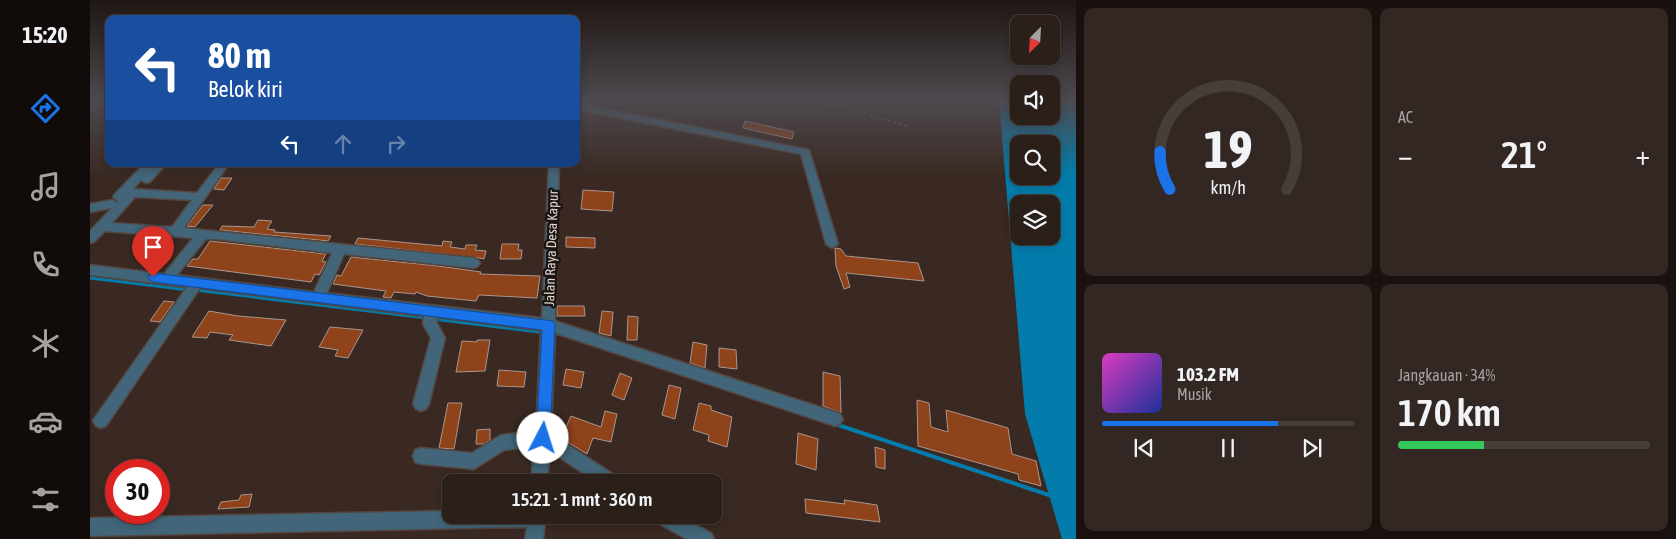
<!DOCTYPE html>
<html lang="id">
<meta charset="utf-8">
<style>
body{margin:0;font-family:"Asap Condensed",sans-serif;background:#332723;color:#f1f3f6;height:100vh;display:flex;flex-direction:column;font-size:19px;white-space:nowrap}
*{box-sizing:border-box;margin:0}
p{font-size:16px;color:#a6a2a2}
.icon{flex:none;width:28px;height:28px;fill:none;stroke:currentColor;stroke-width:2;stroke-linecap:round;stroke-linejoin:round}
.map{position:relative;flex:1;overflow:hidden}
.panel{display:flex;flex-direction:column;gap:8px;padding:8px;background:#18110e;width:600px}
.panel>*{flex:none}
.hud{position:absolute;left:15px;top:15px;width:475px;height:152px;border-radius:10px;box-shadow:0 2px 8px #0003,0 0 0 1px #473d39;background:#1a4fa0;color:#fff;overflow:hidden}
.needle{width:32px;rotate:204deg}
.tools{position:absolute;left:920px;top:15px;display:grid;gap:10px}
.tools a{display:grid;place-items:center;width:50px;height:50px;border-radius:10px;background:#2b1f1a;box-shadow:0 2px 8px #0003,0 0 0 1px #473d39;font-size:25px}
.speed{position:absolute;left:15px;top:459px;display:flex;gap:10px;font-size:25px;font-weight:700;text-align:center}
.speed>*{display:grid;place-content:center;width:65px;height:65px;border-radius:50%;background:#2b1f1a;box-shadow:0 2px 8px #0003,0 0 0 1px #473d39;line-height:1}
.speed .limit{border:8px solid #d22;background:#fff;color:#111}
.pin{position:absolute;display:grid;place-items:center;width:42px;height:42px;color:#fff;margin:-51px -21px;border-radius:50% 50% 50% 0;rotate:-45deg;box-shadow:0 0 5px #0007}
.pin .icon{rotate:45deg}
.me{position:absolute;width:55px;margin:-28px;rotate:5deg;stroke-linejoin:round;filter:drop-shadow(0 0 4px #0008)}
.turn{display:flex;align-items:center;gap:18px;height:105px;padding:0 20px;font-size:22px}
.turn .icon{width:65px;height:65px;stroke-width:2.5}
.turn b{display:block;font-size:35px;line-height:42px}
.lanes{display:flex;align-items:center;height:48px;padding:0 20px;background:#0003;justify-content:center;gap:25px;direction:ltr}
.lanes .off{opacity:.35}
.big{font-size:38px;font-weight:600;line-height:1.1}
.panel .tile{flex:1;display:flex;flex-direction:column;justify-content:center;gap:8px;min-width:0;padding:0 18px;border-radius:10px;background:#332723}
.panel .dial{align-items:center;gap:0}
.dial svg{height:130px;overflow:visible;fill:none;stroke:#473d39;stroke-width:7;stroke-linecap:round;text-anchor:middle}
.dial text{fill:#f1f3f6;stroke:none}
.song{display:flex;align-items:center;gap:15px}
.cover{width:60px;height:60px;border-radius:8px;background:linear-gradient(135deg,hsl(310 70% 55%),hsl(230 70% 35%))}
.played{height:5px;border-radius:2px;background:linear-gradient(90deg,#1a73e8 70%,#473d39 70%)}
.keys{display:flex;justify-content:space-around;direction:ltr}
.heat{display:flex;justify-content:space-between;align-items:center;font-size:28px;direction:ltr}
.charge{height:8px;border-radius:4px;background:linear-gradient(90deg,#34c759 34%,#473d39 0)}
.panel .tiles{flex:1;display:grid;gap:8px;grid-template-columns:repeat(2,1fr)}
.trip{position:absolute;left:352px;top:474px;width:280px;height:50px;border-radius:10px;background:#2b1f1a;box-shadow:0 2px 8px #0003,0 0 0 1px #473d39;font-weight:600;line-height:50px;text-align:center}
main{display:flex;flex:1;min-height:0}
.tabs{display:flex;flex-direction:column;width:90px;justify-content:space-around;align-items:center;background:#110c0a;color:#a6a2a2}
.tabs .icon{width:35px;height:35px}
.tabs .current{color:#1a73e8}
.tabs b{font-size:22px;color:#f1f3f6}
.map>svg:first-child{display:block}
.water{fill:#037cab;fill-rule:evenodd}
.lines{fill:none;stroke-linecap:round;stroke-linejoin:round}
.stream-far1{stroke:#037cab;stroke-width:3}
.stream{stroke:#037cab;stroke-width:4}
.building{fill:#8e431b;stroke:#aa968d}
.minor-casing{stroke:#54453e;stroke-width:3}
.path{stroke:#8b7e78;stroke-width:1;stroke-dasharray:3 3;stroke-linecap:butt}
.minor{fill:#426579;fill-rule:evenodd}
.route{fill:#1a73e8;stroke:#114b97}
.labels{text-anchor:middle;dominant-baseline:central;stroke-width:5;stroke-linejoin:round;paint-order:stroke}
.street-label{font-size:14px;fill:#e0d5d0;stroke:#1b1410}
</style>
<main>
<nav class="tabs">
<b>15:20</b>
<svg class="icon current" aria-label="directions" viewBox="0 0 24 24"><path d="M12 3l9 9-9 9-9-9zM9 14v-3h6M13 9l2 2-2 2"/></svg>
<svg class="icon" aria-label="music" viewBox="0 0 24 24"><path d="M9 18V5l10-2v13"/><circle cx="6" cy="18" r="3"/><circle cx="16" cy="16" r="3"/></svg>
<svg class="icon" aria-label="phone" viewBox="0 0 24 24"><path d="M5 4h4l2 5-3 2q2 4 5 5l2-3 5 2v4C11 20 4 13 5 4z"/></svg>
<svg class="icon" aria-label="climate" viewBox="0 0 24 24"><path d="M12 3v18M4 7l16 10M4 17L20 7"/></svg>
<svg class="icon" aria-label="car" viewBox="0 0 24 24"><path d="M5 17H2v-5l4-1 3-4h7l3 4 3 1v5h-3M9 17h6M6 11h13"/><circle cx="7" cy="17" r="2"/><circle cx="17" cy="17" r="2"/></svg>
<svg class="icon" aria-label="filters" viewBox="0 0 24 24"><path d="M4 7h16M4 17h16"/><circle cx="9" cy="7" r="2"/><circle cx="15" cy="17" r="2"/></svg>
</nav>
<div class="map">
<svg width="986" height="539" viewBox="0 0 986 539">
<rect width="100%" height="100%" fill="#392922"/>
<path class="water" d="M 909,100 L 929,100 L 929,116 L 961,116 L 961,100 L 986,100 L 986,539 L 972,539 L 935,414 ZM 929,144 L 961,144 L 961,176 L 929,176 ZM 929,204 L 961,204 L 961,236 L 929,236 Z"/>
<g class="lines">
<g class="stream-far1">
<path d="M 0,278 L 99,290"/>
<path d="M 105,290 L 337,318"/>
<path d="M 343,319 L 449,332"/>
</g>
<path class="stream" d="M 745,424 L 962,496"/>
</g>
<g class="building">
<path d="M 655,121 L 704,132 L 702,139 L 653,128 Z"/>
<path d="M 131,178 L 142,178 L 134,190 L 124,189 Z"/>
<path d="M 493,190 L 524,192 L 522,211 L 491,209 Z"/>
<path d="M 113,205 L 123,205 L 105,227 L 97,226 Z"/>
<path d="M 168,220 L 182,221 L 177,229 L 185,230 L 184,232 L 241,236 L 238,241 L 130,230 L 132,226 L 164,227 Z"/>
<path d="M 476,237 L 505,238 L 505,248 L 476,247 Z"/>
<path d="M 268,238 L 352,246 L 353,241 L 362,242 L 360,247 L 375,249 L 376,245 L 387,245 L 385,250 L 396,251 L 394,259 L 389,258 L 265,244 Z"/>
<path d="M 120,241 L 236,254 L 232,261 L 236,262 L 229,275 L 225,274 L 221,282 L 97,266 L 103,259 L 108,259 Z"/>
<path d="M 412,244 L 429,244 L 428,250 L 432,250 L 431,259 L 410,259 Z"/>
<path d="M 745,248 L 751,249 L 756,256 L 828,263 L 834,281 L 756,273 L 760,287 L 754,289 L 746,266 Z"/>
<path d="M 261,257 L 348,266 L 391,272 L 390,274 L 450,276 L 447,298 L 389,295 L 386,301 L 337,296 L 326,292 L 325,294 L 304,292 L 301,298 L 293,297 L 296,291 L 243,284 L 247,275 L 251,276 Z"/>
<path d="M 74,301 L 84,302 L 70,322 L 60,321 Z"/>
<path d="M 467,306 L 494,306 L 495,316 L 467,316 Z"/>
<path d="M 119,311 L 148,316 L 196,320 L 181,346 L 139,340 L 143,335 L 120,332 L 117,338 L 102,337 Z"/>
<path d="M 512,311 L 523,312 L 521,336 L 509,333 Z"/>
<path d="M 538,316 L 548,317 L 547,340 L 537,340 Z"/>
<path d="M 240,327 L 273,330 L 258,358 L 245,356 L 248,350 L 229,347 Z"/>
<path d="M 387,340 L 400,340 L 395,371 L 366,372 L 372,341 L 387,342 Z"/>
<path d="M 603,342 L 617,345 L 615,368 L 600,363 Z"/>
<path d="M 629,348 L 646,350 L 647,369 L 629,367 Z"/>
<path d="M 476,369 L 494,372 L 491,388 L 473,385 Z"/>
<path d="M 409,370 L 436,372 L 434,387 L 407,386 Z"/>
<path d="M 733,372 L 750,376 L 751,413 L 733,406 Z"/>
<path d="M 530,373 L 542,378 L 534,400 L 522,395 Z"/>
<path d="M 579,385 L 591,388 L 585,419 L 572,415 Z"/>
<path d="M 827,400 L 839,403 L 841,427 L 858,432 L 856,410 L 918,428 L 922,454 L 946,461 L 951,486 L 929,480 L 928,474 L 828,446 Z"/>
<path d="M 358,403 L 372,403 L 364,449 L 349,448 Z"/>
<path d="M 609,403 L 621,406 L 621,410 L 642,417 L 637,447 L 618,441 L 619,435 L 603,430 Z"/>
<path d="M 515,411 L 527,414 L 521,442 L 503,438 L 497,454 L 471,438 L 481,416 L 511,427 Z"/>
<path d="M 400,429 L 400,440 L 394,444 L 386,444 L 387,430 Z"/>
<path d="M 708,433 L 728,439 L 726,470 L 706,464 Z"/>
<path d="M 785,447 L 795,450 L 795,469 L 786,467 Z"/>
<path d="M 162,494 L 159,507 L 128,509 L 131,502 L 149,500 L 151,495 Z"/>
<path d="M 715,499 L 755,504 L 754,500 L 787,505 L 790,522 L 716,513 Z"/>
</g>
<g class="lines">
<g class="minor-casing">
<g id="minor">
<path d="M 486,103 L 719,150 L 748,244 L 742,248 L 736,244 L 711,154 L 486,109 Z"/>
<path d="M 54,164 L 76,164 L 60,182 L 56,183 L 51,180 L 43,189 L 107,193 L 129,164 L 139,164 L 94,228 L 384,258 L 388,260 L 390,263 L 388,266 L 384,268 L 254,254 L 237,293 L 452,318 L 459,164 L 469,164 L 465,321 L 745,412 L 750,414 L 753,419 L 750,424 L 745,426 L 465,333 L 461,434 L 526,476 L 528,482 L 506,482 L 460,451 L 457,482 L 441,482 L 444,447 L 414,450 L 384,469 L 331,464 L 325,462 L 323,456 L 325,450 L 331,448 L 382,453 L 411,435 L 446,431 L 451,330 L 347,317 L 347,323 L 355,338 L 339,404 L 336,409 L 331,411 L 326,409 L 323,404 L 341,338 L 333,324 L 334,316 L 110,288 L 16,426 L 11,428 L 6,426 L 3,421 L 6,416 L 97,287 L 0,275 L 0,265 L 74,274 L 103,238 L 15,231 L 4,242 L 0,243 L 0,231 L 22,208 L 0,212 L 0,204 L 22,200 L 27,203 L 28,201 L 23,197 L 25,194 ZM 45,197 L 102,200 L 82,227 L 22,223 ZM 116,239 L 126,239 L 242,253 L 224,292 L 87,275 Z"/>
<path d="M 361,511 L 361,515 L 456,515 L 453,539 L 435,539 L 437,527 L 0,536 L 0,518 Z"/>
<path d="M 561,515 L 587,515 L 621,533 L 624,539 L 597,539 L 564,521 Z"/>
</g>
</g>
<path class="path" d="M 728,100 L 817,126"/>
<use href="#minor" class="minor"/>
</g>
<linearGradient id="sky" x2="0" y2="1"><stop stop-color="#1f1713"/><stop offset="0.57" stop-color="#4e494f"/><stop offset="1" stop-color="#4e494f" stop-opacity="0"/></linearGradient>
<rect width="986" height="176" fill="url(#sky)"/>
<path class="route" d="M 63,273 L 463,321 L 465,325 L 460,438 L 458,443 L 453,445 L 448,443 L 446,438 L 452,330 L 63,282 L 57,277 Z"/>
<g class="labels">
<g class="street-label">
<text transform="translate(461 248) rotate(-88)">Jalan Raya Desa Kapur</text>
</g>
</g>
</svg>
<div class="tools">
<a><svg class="needle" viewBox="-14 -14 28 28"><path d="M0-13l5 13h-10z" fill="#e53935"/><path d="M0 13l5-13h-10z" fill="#a6a2a2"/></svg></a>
<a><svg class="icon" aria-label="sound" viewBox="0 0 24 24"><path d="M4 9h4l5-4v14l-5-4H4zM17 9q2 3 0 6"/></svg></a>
<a><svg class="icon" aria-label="search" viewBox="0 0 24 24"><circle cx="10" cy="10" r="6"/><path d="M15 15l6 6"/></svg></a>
<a><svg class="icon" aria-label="layers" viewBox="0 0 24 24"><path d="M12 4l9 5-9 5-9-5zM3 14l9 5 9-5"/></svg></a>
</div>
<div class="speed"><div class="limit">30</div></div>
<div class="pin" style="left:63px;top:277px;background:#d93025"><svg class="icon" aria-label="arrive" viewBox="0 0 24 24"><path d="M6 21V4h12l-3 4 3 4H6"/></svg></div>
<svg class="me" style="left:453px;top:438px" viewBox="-20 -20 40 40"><circle r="19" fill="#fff"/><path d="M0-13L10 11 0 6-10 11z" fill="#1a73e8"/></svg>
<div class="trip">15:21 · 1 mnt · 360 m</div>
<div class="hud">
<div class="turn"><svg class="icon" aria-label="left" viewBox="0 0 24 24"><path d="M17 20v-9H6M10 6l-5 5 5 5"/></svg><div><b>80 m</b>Belok kiri</div></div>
<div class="lanes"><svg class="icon" aria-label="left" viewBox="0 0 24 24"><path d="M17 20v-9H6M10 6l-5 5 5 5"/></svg><svg class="icon off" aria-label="ahead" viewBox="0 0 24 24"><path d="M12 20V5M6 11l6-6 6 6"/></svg><svg class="icon off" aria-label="right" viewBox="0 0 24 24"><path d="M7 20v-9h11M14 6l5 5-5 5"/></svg></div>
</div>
</div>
<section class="panel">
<div class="tiles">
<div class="tile dial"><svg viewBox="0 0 100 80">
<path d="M14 69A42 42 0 1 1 86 69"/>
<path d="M14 69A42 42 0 0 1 8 46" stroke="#1a73e8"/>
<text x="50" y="56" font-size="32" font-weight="700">19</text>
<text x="50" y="72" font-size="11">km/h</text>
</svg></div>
<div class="tile"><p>AC</p>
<div class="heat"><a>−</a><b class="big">21°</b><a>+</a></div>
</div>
<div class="tile">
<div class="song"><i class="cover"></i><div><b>103.2 FM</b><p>Musik</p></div></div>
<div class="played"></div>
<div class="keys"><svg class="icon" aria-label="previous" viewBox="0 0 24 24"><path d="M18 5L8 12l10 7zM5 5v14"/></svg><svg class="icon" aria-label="pause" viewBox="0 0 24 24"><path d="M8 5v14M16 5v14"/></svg><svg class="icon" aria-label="next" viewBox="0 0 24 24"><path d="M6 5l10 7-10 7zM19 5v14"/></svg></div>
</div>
<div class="tile"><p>Jangkauan · 34%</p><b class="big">170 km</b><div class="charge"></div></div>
</div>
</section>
</main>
